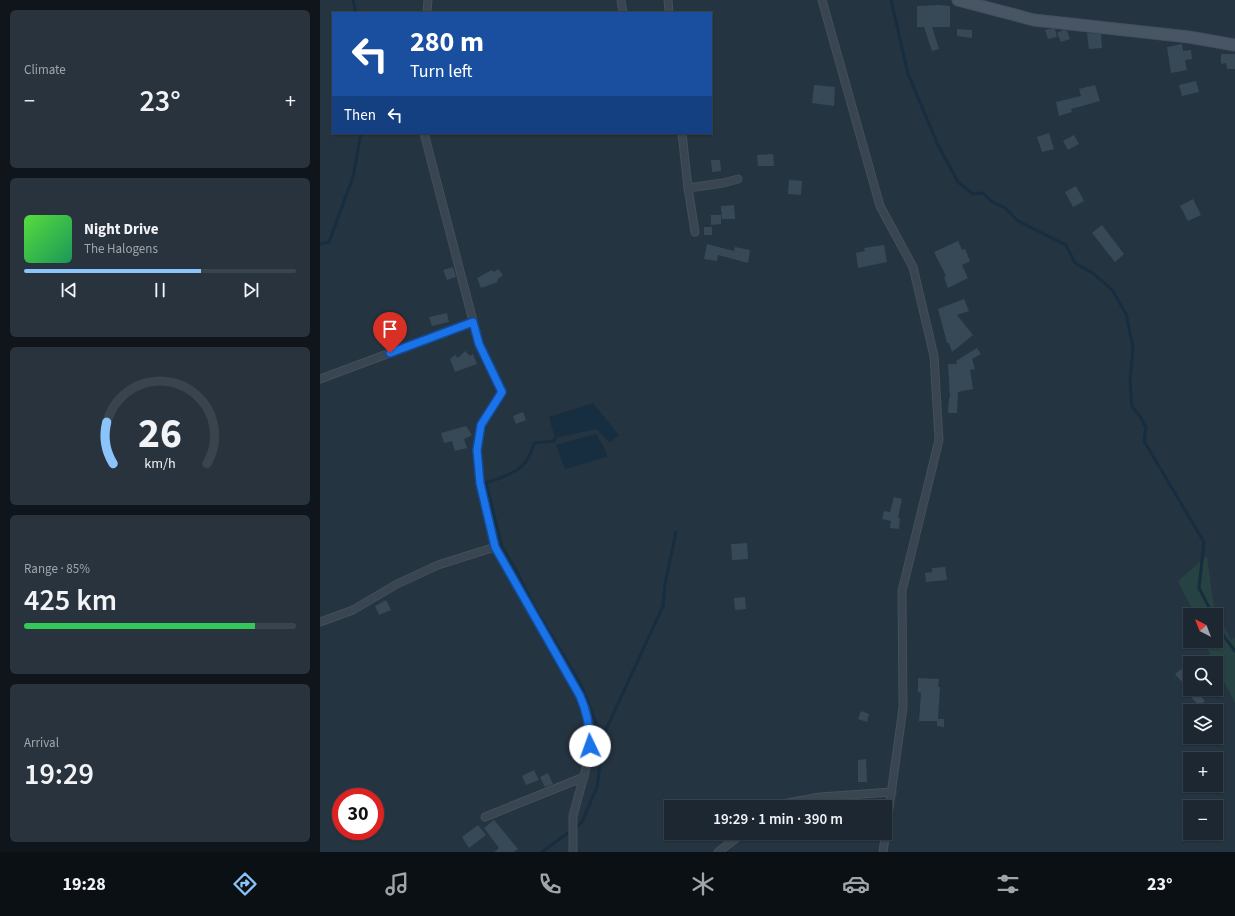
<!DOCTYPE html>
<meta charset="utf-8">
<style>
body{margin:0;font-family:"Source Sans 3",sans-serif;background:#29333d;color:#f1f3f6;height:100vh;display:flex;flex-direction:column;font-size:15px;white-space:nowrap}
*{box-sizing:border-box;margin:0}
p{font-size:13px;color:#a0a5ab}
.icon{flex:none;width:22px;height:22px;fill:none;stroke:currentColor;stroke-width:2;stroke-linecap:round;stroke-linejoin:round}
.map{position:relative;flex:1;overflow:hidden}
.details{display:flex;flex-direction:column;gap:10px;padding:10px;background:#0f151b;width:320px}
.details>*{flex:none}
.banner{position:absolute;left:12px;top:12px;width:380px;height:122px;border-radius:0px;box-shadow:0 1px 3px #0004,0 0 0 1px #3a444d;background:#1a4fa0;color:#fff;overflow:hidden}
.needle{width:26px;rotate:318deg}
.tools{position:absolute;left:863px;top:608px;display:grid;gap:8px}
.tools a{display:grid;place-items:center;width:40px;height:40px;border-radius:0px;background:#1c2731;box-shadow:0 1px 3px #0004,0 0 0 1px #3a444d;font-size:20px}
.speed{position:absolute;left:12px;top:788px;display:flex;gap:8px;font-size:20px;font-weight:700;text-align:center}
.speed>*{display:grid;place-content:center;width:52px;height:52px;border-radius:50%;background:#1c2731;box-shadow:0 1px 3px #0004,0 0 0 1px #3a444d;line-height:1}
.speed .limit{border:6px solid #d22;background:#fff;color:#111}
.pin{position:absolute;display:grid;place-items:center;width:34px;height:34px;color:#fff;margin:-41px -17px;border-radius:50% 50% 50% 0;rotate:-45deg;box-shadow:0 0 4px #0007}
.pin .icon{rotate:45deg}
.me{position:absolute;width:44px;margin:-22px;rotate:357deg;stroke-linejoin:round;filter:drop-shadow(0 0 3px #0008)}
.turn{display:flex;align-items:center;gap:14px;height:84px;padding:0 12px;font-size:18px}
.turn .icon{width:52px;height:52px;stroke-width:2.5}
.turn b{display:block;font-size:28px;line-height:34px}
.then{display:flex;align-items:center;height:38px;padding:0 12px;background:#0003;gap:8px;font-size:15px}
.big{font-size:30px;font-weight:600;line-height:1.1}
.details .tile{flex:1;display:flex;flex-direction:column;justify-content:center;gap:6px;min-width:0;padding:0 14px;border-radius:6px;background:#29333d}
.details .dial{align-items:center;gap:0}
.dial svg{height:104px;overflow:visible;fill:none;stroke:#3a444d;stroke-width:7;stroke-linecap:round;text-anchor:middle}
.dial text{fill:#f1f3f6;stroke:none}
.song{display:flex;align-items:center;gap:12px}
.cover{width:48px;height:48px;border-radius:6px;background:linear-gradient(135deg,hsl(110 70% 55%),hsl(150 70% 35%))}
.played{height:4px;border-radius:2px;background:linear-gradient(90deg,#8bc4fb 65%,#3a444d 65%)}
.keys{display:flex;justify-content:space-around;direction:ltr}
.heat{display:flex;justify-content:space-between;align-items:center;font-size:22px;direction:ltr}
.charge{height:6px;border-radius:3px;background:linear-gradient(90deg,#34c759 85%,#3a444d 0)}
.trip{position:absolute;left:344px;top:800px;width:228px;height:40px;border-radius:0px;background:#1c2731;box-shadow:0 1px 3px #0004,0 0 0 1px #3a444d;font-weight:600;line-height:40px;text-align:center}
.menu{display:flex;height:64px;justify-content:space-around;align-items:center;background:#0b1014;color:#a0a5ab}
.menu .icon{width:28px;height:28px}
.menu .selected{color:#8bc4fb}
.menu b{font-size:18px;color:#f1f3f6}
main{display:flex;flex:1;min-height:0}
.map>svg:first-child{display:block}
.green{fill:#274242}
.water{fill:#172d40}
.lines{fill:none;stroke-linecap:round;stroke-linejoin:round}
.stream{stroke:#172d40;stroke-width:3}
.building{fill:#374957}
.street-casing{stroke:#434f5a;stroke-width:9}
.secondary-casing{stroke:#434f5a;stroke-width:13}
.street{stroke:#394651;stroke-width:7}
.secondary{stroke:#475564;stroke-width:11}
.route-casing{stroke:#114b97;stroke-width:10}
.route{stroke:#1a73e8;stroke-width:7}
</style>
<main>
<section class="details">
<div class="tile"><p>Climate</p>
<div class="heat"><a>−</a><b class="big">23°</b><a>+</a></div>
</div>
<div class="tile">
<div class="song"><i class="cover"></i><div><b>Night Drive</b><p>The Halogens</p></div></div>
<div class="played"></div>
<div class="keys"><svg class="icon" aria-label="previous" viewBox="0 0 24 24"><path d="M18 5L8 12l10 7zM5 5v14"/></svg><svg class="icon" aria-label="pause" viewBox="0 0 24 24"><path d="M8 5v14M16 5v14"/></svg><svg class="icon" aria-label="next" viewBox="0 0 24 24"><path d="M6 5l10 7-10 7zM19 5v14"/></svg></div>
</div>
<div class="tile dial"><svg viewBox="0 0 100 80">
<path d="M14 69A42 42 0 1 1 86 69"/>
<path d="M14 69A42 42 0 0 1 9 37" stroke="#8bc4fb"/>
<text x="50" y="56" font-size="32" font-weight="700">26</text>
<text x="50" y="72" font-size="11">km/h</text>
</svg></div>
<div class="tile"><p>Range · 85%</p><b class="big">425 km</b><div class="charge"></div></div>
<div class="tile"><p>Arrival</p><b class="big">19:29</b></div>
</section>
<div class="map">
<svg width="915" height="852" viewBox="0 0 915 852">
<rect width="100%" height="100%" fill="#253441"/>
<path class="green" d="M 887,556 L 894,607 L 911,640 L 915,638 L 915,703 L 886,646 L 877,641 L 896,641 L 896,615 L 875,615 L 858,581 Z"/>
<g class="water">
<path d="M 273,403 L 299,435 L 290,443 L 277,429 L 235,438 L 229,417 Z"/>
<path d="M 276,434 L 285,449 L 287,457 L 245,469 L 236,445 Z"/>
</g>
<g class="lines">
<g class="stream">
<path d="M 33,0 L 36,13"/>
<path d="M 571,0 L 588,74 L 618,145 L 638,182 L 653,194 L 663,193 L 671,201 L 685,208 L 698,221 L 746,245 L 755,263 L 774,274 L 793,291 L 806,314 L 813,347 L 810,380 L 812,407 L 820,416 L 826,428 L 824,441 L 884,542 L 879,588 L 893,615"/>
<path d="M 0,244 L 9,242 L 33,177 L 41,133"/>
<path d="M 235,438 L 234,441 L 214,443 C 207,471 191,474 166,483 L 182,547 L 196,570 L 213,605 L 261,685 L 280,733 L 284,734"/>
<path d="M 896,622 L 903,635 L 915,651"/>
<path d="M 255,828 L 262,822 L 277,787 L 284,734 L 343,606 L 345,584 L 356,532"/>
<path d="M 222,852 L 249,832"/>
</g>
</g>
<g class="building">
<path d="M 618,5 L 630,6 L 630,27 L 612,27 L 619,49 L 612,51 L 604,27 L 597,27 L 597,6 Z"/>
<path d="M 637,29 L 652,30 L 652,38 L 637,36 Z"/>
<path d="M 730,29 L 735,29 L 737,37 L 728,39 L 725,30 Z"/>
<path d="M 743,30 L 747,31 L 750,39 L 741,42 L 737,33 Z"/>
<path d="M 767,33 L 781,34 L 782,48 L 769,49 Z"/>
<path d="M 862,44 L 863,51 L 871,50 L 872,59 L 865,60 L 867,70 L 851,73 L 847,47 Z"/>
<path d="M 901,54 L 915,54 L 915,69 L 907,69 L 906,63 L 901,64 Z"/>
<path d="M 876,81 L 879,92 L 862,96 L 859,85 Z"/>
<path d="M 494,85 L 515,87 L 514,106 L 492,103 Z"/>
<path d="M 775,85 L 780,101 L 751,109 L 752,112 L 739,116 L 736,102 L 761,96 L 759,89 Z"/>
<path d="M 729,133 L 734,149 L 722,152 L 717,137 Z"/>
<path d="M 754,135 L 759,144 L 748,150 L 743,141 Z"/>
<path d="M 453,154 L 454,166 L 438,166 L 437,155 Z"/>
<path d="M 391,160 L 400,160 L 401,171 L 392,172 Z"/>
<path d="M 469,180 L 482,181 L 481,195 L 468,194 Z"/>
<path d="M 756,186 L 764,201 L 753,207 L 745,192 Z"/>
<path d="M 873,199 L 881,215 L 868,221 L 860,206 Z"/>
<path d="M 414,205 L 415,219 L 402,219 L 401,206 Z"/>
<path d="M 391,215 L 401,215 L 401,224 L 391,225 Z"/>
<path d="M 782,225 L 804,254 L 795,262 L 772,233 Z"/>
<rect x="384" y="227" width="8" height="8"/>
<path d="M 638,241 L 642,250 L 645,249 L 650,261 L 642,265 L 648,278 L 628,288 L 624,277 L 626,276 L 614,252 Z"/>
<path d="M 387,244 L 414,251 L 415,247 L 430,250 L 428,263 L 398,255 L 397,261 L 384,259 Z"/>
<path d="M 564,245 L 567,262 L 538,268 L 536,253 L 545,251 L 544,248 Z"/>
<path d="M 133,267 L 136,277 L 127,280 L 123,270 Z"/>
<path d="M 178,269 L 183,275 L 177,280 L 178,282 L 161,288 L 157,278 L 172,270 L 174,272 Z"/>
<path d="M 644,299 L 649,311 L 637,315 L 653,335 L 632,352 L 629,343 L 627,343 L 618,309 Z"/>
<path d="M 127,313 L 129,322 L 112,326 L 109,317 Z"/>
<path d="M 657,348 L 661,354 L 652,359 L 655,369 L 650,370 L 653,389 L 638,392 L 637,413 L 628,413 L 629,398 L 630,398 L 628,364 L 637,364 L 636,361 Z"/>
<path d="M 145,351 L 150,356 L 153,354 L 157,364 L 135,372 L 130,359 L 135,355 L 138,358 Z"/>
<path d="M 203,412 L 206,420 L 196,424 L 193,416 Z"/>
<path d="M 146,426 L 152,435 L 144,439 L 147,448 L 135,451 L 132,441 L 124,443 L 121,433 Z"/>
<path d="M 574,497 L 582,499 L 578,518 L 580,518 L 579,529 L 570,528 L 571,521 L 562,519 L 564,511 L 570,512 Z"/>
<path d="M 427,543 L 428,559 L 412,560 L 411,544 Z"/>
<path d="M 625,567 L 627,580 L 606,582 L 605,573 L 612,572 L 612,568 Z"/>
<path d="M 425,597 L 426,609 L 415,610 L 414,598 Z"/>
<path d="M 66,600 L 71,610 L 59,615 L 55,606 Z"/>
<path d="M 863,668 L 870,677 L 870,691 L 855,674 Z"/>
<path d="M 598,678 L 619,679 L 618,687 L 620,687 L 618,719 L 624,719 L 624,727 L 617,726 L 617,721 L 599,721 L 601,693 L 598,692 Z"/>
<path d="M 877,691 L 885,701 L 879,706 L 872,698 L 872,695 Z"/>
<path d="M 541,711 L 549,714 L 547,722 L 538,719 Z"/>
<path d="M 546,759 L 547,782 L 538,782 L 538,760 Z"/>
<path d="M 214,770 L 219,780 L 206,785 L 202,776 Z"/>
<path d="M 228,773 L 233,784 L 225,787 L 220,777 Z"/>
<path d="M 174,820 L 198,849 L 194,852 L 174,852 L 179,848 L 164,828 Z"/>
<path d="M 158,825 L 166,835 L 149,848 L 142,837 Z"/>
</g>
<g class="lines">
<g class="street-casing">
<g id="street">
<path d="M 301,0 L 303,13"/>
<path d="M 348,0 L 349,13"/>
<path d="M 502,0 L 560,206 L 593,267 L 614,356 L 619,440 L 582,591 L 583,708 L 563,852"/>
<path d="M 107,13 L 108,0"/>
<path d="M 104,133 L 159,344 L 182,392 L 161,425 L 157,450 L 160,483 L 175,547 L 260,696 L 266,710 L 270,734 L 269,757 L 253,816 L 253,852"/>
<path d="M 362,133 L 368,188 L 375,232"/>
<path d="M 368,188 L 403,183 L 418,179"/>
<path d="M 0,379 L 153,322"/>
<path d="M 0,622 L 33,610 L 77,584 L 118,565 L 175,547"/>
<path d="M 458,807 L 462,804 L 500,797 L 572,792"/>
<path d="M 165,817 L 264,777"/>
<path d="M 398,852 L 423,833"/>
</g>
</g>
<g class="secondary-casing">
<path id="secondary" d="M 638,0 L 714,20 L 869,37 L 915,45"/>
</g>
<use href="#street" class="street"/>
<use href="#secondary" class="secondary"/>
</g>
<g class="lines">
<g class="route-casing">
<path id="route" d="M 70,353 L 153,322 L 159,344 L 182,392 L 161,425 L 157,450 L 160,483 L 175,547 L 260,696 C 267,712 270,728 270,746"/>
</g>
<use href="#route" class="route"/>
</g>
</svg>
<div class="tools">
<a><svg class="needle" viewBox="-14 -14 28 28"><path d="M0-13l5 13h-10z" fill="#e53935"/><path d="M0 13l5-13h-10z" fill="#a0a5ab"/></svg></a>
<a><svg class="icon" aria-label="search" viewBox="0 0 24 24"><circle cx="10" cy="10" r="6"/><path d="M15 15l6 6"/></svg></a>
<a><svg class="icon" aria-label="layers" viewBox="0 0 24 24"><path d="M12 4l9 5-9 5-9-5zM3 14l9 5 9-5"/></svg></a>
<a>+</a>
<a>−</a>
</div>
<div class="speed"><div class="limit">30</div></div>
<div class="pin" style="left:70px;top:353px;background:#d93025"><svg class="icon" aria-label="arrive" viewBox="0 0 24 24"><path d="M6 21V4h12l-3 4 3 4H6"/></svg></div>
<svg class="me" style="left:270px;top:746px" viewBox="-20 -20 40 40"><circle r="19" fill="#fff"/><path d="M0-13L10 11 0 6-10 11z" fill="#1a73e8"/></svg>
<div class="trip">19:29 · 1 min · 390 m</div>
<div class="banner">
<div class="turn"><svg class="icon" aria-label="left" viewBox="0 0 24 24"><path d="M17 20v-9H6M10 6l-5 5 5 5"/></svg><div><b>280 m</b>Turn left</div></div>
<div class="then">Then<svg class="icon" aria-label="left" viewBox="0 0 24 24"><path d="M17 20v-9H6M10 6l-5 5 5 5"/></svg></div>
</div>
</div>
</main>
<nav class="menu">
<b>19:28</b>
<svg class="icon selected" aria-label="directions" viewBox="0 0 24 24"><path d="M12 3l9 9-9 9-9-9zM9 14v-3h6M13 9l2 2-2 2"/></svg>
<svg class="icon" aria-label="music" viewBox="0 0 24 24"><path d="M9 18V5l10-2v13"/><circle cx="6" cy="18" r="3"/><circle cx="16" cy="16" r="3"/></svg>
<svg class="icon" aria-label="phone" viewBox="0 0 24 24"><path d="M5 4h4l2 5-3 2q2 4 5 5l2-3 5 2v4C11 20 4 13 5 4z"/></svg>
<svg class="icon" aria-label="climate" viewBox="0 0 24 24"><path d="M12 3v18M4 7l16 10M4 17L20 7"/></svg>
<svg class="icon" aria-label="car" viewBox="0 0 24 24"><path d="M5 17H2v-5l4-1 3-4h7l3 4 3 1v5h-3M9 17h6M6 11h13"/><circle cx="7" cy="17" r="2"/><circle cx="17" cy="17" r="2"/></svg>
<svg class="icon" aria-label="filters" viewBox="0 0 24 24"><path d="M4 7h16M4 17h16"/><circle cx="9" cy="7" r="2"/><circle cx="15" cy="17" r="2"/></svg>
<b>23°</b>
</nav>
